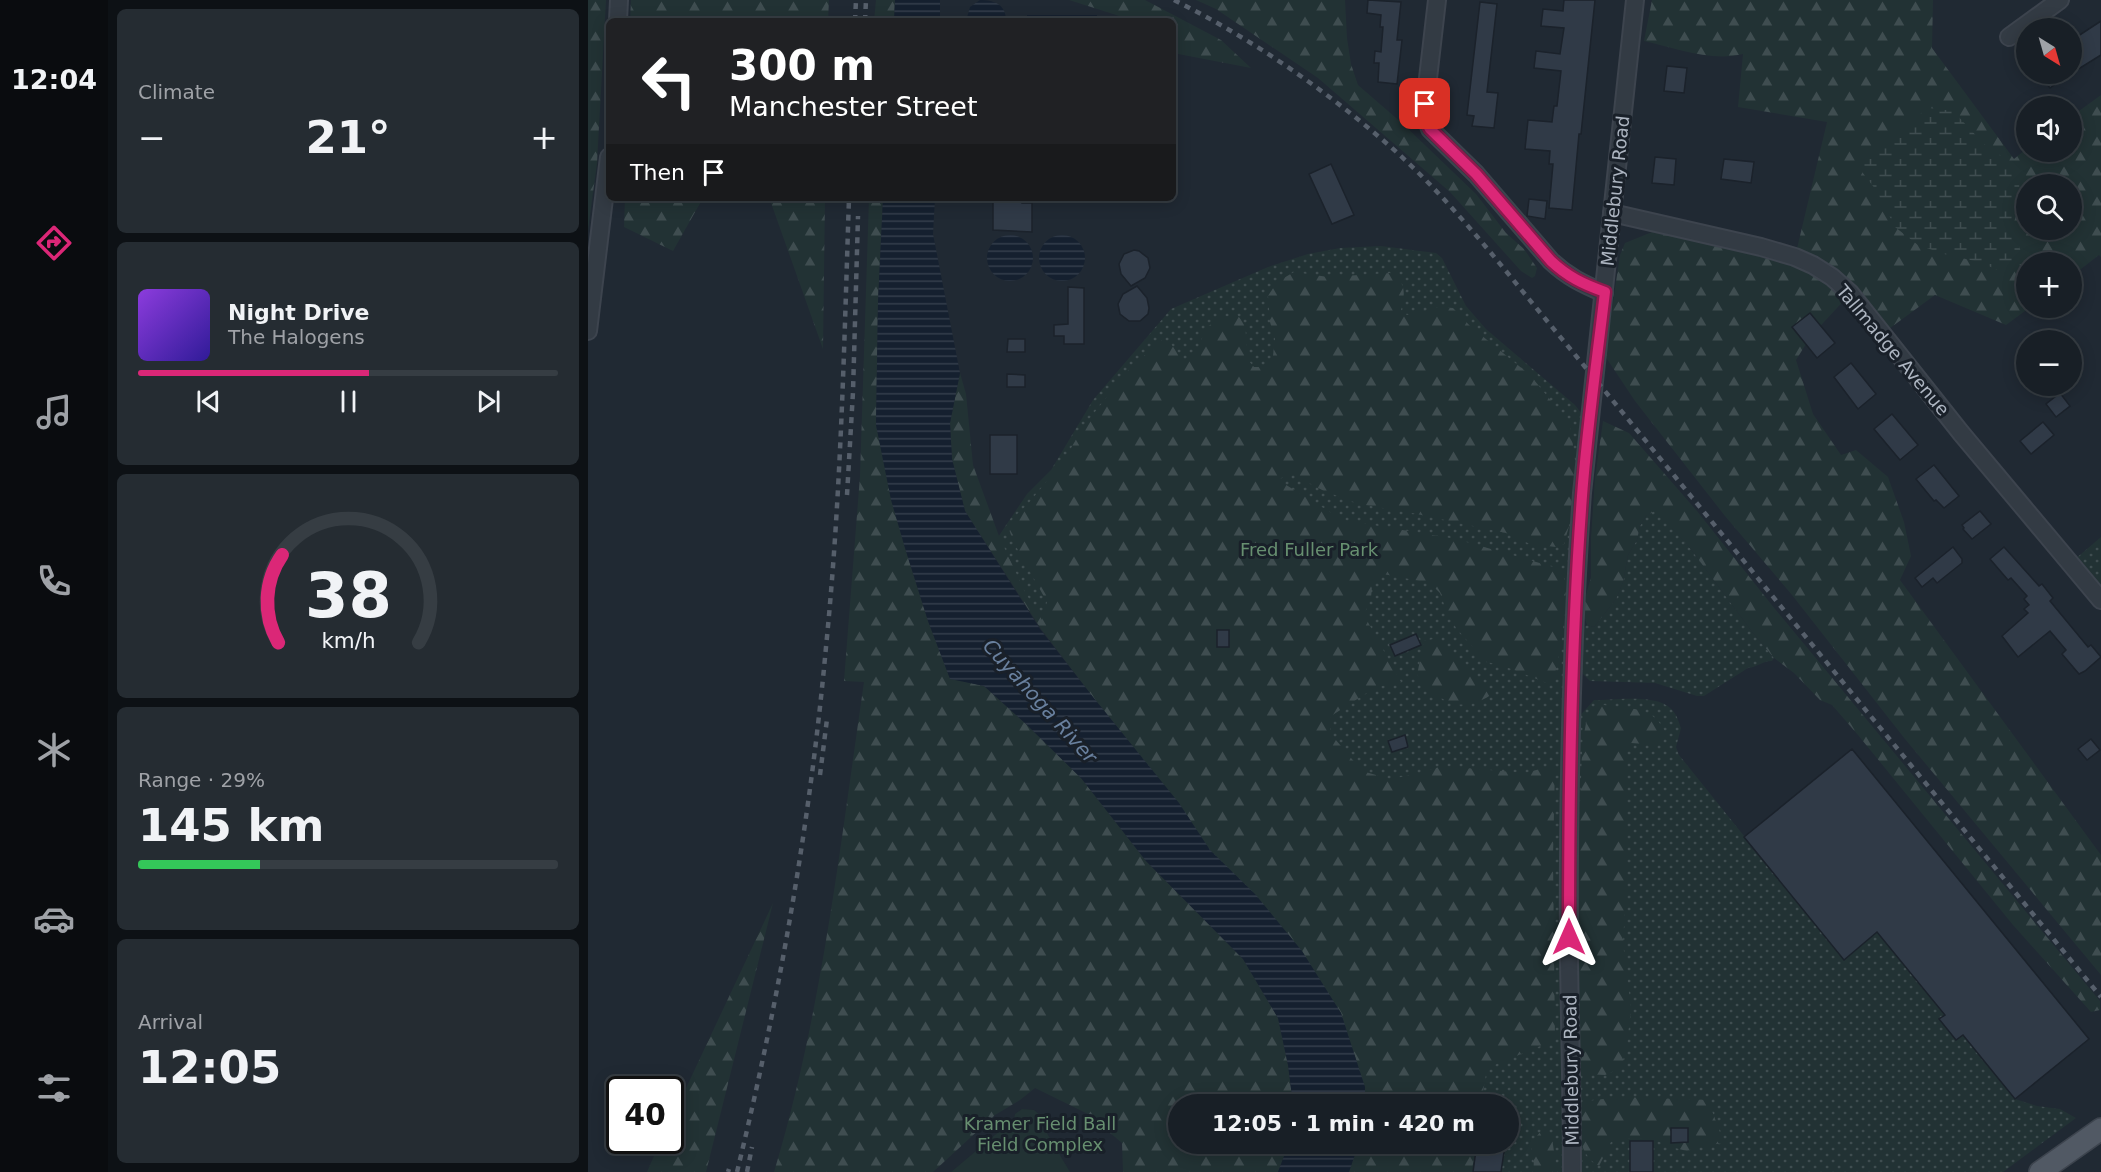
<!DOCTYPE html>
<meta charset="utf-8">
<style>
body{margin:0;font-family:"DejaVu Sans",sans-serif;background:#252c32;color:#f1f3f6;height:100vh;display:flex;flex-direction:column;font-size:22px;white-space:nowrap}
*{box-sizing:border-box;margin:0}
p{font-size:20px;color:#9fa2a7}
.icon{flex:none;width:33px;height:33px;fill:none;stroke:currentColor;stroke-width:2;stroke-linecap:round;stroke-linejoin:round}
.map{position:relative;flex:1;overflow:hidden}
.side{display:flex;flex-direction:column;gap:9px;padding:9px;background:#0d1115;width:480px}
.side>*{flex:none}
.top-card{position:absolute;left:18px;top:18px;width:570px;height:183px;border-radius:9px;box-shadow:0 3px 15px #0003,0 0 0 2px #363d43;background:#202124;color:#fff;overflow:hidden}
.needle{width:39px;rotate:143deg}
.tools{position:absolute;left:1428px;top:18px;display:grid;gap:12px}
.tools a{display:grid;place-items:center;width:66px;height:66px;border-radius:50%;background:#181f26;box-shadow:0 3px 15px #0003,0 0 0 2px #363d43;font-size:30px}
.speed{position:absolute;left:18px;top:1076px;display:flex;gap:12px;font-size:30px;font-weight:700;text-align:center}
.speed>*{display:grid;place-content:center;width:78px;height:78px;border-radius:50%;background:#181f26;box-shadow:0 3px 15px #0003,0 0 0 2px #363d43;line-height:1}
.speed .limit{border:3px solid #111;border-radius:9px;background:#fff;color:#111}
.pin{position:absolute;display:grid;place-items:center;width:51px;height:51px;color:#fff;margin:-26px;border-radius:12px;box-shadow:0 3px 9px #0006}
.me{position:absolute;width:66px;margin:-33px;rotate:0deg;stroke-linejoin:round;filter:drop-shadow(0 0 4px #0008)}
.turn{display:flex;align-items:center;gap:21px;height:126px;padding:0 24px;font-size:27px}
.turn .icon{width:78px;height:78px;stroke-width:2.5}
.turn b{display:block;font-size:42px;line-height:51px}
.then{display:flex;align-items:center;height:57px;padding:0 24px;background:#0003;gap:12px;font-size:22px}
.big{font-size:45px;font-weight:600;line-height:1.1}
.side .tile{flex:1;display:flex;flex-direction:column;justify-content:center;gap:9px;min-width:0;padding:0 21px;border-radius:9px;background:#252c32}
.side .dial{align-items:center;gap:0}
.dial svg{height:156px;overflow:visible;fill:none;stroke:#363d43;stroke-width:7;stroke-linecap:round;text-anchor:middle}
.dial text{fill:#f1f3f6;stroke:none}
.song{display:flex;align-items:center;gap:18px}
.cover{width:72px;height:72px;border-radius:9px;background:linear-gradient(135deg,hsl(270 70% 55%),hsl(250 70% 35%))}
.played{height:6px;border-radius:3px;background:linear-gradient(90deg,#db2777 55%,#363d43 55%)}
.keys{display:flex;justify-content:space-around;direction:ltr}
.heat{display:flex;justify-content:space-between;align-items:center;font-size:33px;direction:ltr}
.charge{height:9px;border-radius:4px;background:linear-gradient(90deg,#34c759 29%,#363d43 0)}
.trip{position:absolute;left:580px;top:1094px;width:351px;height:60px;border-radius:30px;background:#181f26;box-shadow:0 3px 15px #0003,0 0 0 2px #363d43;font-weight:600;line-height:60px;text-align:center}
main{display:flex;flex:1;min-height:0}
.menu{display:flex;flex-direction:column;width:108px;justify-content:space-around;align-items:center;background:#0a0c0f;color:#9fa2a7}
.menu .icon{width:42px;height:42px}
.menu .on{color:#db2777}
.menu b{font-size:27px;color:#f1f3f6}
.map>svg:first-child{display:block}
.grass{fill:url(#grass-dots)}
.forest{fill:url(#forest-firs);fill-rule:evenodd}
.wetland{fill:url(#wetland-marsh)}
.garden{fill:#223234}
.water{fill:url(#water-rules)}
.building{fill:#303a47;stroke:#1b222b;stroke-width:1.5}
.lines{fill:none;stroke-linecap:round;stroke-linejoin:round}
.minor-casing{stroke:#3d444e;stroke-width:20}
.major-casing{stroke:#3d444e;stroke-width:24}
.minor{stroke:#333b44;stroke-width:16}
.major{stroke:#515964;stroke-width:21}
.rail{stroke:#565f6b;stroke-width:4.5;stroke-dasharray:6 6;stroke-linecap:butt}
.route-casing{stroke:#8e194d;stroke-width:15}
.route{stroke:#db2777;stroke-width:10}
.labels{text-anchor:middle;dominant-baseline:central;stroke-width:6;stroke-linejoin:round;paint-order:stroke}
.street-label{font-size:18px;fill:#adb5c1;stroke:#192029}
.park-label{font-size:18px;fill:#678f70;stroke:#192029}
.water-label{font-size:20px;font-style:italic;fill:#69809e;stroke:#192029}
</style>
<main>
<nav class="menu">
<b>12:04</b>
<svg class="icon on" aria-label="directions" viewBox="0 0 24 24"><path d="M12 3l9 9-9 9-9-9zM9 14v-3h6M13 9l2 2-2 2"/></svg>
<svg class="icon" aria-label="music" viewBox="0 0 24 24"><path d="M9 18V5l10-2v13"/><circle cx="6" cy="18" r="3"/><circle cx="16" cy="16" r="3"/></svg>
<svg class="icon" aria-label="phone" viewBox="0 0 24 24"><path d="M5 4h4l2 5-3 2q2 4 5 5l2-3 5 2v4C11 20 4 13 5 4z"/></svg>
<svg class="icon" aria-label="climate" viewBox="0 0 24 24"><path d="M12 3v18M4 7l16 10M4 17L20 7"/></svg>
<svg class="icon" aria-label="car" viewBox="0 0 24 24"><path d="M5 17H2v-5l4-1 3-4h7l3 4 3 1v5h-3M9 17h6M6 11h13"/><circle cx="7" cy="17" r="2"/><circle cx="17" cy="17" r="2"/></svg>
<svg class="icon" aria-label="filters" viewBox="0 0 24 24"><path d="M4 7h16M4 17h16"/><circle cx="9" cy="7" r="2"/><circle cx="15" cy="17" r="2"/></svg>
</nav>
<section class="side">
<div class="tile"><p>Climate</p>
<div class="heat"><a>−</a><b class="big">21°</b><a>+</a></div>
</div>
<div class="tile">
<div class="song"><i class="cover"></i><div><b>Night Drive</b><p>The Halogens</p></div></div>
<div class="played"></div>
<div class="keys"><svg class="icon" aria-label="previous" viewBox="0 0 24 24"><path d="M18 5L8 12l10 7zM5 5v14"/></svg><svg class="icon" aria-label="pause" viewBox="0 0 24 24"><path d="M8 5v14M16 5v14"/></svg><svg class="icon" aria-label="next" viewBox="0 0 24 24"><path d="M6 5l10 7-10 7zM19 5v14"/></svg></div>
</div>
<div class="tile dial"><svg viewBox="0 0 100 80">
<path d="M14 69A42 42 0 1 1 86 69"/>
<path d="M14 69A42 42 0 0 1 16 24" stroke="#db2777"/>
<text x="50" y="56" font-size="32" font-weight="700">38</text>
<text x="50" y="72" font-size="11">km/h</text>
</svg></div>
<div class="tile"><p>Range · 29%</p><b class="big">145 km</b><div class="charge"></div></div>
<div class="tile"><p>Arrival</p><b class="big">12:05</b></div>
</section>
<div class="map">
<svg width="1513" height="1172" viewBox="0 0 1513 1172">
<defs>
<pattern id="grass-dots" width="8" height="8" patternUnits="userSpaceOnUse" patternTransform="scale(1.5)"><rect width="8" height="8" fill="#223234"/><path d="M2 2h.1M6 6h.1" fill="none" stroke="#3f4d50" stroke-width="1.8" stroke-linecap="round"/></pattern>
<pattern id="forest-firs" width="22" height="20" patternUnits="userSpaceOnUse" patternTransform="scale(1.5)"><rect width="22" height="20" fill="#223234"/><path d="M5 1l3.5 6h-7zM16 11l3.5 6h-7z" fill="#3f4d50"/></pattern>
<pattern id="wetland-marsh" width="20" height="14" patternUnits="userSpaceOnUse" patternTransform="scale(1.5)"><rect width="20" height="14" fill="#223234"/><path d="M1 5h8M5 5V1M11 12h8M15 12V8" fill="none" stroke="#3f4d50"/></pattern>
<pattern id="water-rules" width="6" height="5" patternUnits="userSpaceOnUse" patternTransform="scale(1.5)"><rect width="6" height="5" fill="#15202f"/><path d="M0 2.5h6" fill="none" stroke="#343e4b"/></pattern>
</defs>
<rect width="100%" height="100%" fill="#202933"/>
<g class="grass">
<path d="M 793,246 L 848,253 L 854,258 L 878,306 L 898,329 L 987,405 L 994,414 L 996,424 L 976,1076 L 976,1172 L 761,1172 L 771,1143 L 921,1143 L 921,1104 L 777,1104 L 777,1087 L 555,760 L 402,549 L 439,494 L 463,470 L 505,400 L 583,309 L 680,267 L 720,254 L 752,248 Z"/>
<path d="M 1068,509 L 1102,548 L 1165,633 L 1186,658 L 1184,661 C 1174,661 1170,667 1160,668 L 1116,696 L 1109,696 L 1067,683 L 1002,681 L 990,669 L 995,628 L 999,625 L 1006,627 L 1028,599 L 1035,582 L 1040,555 L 1049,540 L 1052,526 L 1058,516 Z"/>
<path d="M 1513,537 L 1513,592 L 1486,560 Z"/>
<path d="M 1006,700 C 1026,700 1073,693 1085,711 C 1089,715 1091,723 1093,728 L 1088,747 L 1091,755 L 1255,959 L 1289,932 L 1357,1015 L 1351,1019 L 1368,1040 L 1375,1035 L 1427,1099 L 1449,1106 L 1472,1109 L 1488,1118 L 1415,1172 L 991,1172 L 988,720 Z"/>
</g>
<g class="forest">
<path d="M 0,0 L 18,0 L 9,163 L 0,230 Z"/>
<path d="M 43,0 L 241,0 L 240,21 L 42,21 Z"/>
<path d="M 288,0 L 307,0 L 306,21 L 286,21 Z"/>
<path d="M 481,0 L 557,0 L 633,40 L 663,68 L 585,53 L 585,21 L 547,21 Z"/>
<path d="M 608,0 L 757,0 L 759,38 L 763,64 L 770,85 L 815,124 L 888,194 L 918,233 L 936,249 L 949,268 L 947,276 L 944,278 L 933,271 L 862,192 L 730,78 L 628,9 Z"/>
<path d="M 1064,0 L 1345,0 L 1344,48 L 1426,159 L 1438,149 L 1438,152 L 1484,152 L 1484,116 L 1513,95 L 1513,257 L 1511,255 L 1484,276 L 1484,262 L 1438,262 L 1438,308 L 1441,308 L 1418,325 L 1347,295 L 1294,334 L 1262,294 L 1223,336 L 1208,360 L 1225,414 L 1253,455 L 1268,450 L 1300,477 L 1316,522 L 1323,556 L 1312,580 L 1513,855 L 1513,975 L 1317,739 L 1204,595 L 1137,516 L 1047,401 L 1017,356 L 1032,255 L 1037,243 L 1064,232 L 1207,257 L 1239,122 L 1150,107 L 1155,54 C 1123,62 1087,48 1056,41 ZM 1438,184 L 1484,184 L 1484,230 L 1438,230 Z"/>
<path d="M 37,198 L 115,198 L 85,251 L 36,227 Z"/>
<path d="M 180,198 L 237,198 L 235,349 L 182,200 Z"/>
<path d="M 281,198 L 295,198 L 290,302 L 288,425 L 317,548 L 340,621 L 362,678 L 396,686 L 438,724 L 493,778 L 558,861 L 655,959 L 690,1018 L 700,1065 L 705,1104 L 591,1104 L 591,1143 L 701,1143 L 690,1172 L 535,1172 L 534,1143 L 500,1114 L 447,1088 L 432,1100 L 407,1115 L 345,1172 L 186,1172 C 234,1013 252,846 276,682 L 256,681 L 272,476 Z"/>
<path d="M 706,272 L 740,277 L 802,273 C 819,282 817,294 813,310 L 819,315 L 851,307 L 865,308 L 882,326 L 942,375 L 982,424 L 988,467 L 983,519 L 976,544 L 968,547 L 942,544 L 918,533 L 824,513 L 771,504 L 736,491 L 702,473 L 690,480 L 755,520 L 868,539 L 969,568 C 971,569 974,573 975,575 C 983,596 971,662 964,685 L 913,665 L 898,662 L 868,628 L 857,607 L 852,593 L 842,583 L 795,574 L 784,586 L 783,598 L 776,615 L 813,682 L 788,687 L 743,716 L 742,733 L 774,771 L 802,779 L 829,774 L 854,766 L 937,773 L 967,765 L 965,857 L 967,1040 L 899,1068 L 893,1104 L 777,1104 L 777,1087 L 753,1013 L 714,951 L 667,894 L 622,850 L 591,803 L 504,696 L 453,629 L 377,511 L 364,459 L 362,423 L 372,373 L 378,394 L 385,465 L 411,536 L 437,592 L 454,620 L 459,602 L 425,541 L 422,532 L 422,524 L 427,516 L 439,505 L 474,463 L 498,423 L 542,368 L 574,340 L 582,343 L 599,363 L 611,351 L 615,334 L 619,327 L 634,317 L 643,316 L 646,311 L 657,324 L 660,360 L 666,367 L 676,367 L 684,364 L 687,339 L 682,322 L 680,296 L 689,282 Z"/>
<path d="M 1015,421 L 1041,433 L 1109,511 L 1187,609 L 1512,1001 L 1512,1010 L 1503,1012 L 1425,925 L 1270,735 L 1244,705 L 1232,700 L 1206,673 L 1186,658 L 1165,633 L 1102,548 L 1068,510 L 1058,516 L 1052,526 L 1049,540 L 1040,555 L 1035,582 L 1028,599 L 1006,627 L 999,625 L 994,609 L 1003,577 L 1003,538 L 1007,478 Z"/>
<path d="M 845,639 L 876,662 L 899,687 L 907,692 C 875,716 851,703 829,675 L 836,641 Z"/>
<path d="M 1016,705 C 1046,710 1066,705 1079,736 L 1071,745 L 1043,743 L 1039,747 L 1039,874 L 1035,943 L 1043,1008 L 1039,1045 L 1033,1068 L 1017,1075 L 995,1074 L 990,1067 C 990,979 987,890 992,802 C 994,772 992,741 1001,712 Z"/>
<path d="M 185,903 L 118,1172 L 59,1172 L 73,1140 L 82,1140 L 83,1120 Z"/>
<path d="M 1034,1097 L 1120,1100 L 1136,1143 L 1114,1146 L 1099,1151 L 1087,1148 L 1069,1141 L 1048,1138 L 1031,1139 L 1023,1142 L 1011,1166 C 989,1154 990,1126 990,1104 L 1006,1100 Z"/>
<path d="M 954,1130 L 962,1133 L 964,1138 L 969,1172 L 945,1172 C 949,1149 935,1151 954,1130 Z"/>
<path d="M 771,1143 L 890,1143 L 883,1172 L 761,1172 Z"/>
</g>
<path class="wetland" d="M 1341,108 L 1365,111 L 1396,144 L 1419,160 L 1431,182 L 1432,204 L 1425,225 L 1436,263 L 1417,273 L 1391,262 L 1356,254 L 1330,245 L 1307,227 L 1288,190 L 1271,168 L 1326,118 Z"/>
<path class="garden" d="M 434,1109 L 446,1110 L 453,1116 L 453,1123 L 482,1172 L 363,1172 L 426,1119 L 427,1114 Z"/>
<g class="water">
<path d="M 307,0 L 352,0 L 352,21 L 306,21 Z"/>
<path d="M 392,0 C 407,0 418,5 418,21 L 378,21 L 382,7 Z"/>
<rect x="439" y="15" width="70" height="6"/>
<path d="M 295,198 L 347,198 L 345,234 L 372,373 L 362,423 L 364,459 L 377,511 L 452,629 L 505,697 L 591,803 L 622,850 L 667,894 L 714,951 L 753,1013 L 777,1087 L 777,1104 L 705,1104 L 700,1065 L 690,1018 L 655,959 L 558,861 L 493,778 L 438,724 L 396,686 L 362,679 L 340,621 L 317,548 L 303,500 L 288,425 L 290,302 Z"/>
<circle cx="474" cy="258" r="23"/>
<circle cx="422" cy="258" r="23"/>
<path d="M 701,1143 L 771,1143 L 761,1172 L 690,1172 Z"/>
</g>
<g class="building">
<path d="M 780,0 L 813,2 L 809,40 L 814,40 L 809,84 L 790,82 L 791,63 L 786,63 L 787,51 L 793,52 L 795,27 L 792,27 L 793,15 L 779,13 Z"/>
<path d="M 976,0 L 1007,0 L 993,134 L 991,134 L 984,210 L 961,208 L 965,164 L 961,164 L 962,151 L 937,149 L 940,120 L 964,122 L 966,106 L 969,106 L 973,71 L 946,68 L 948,51 L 972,54 L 976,28 L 953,26 L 955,9 L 975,11 Z"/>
<path d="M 892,2 L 909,4 L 899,92 L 910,93 L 906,128 L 884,126 L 886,116 L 879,115 Z"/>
<path d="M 1513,21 L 1513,55 L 1484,73 L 1484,40 Z"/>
<path d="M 1079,66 L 1099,68 L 1096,93 L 1076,91 Z"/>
<path d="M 1451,74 L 1481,74 L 1462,88 Z"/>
<path d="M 1067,157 L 1088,159 L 1086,185 L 1064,183 Z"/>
<path d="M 1136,159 L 1166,162 L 1163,183 L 1133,179 Z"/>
<path d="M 743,164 L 766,215 L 744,224 L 721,174 Z"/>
<path d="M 405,198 L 434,198 L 434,203 L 444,203 L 444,232 L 405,230 Z"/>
<path d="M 941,199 L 959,201 L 957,219 L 939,216 Z"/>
<path d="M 546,250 L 551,251 L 560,258 L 562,268 L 557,278 L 543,286 L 533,274 L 531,264 L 536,254 Z"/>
<path d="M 549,286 L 559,298 L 561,308 L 560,314 L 552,321 L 541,321 L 532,314 L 530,304 L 535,294 Z"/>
<path d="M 480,287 L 496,288 L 496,344 L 476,344 L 476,336 L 466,336 L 466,325 L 480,324 Z"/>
<path d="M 1222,313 L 1247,343 L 1229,358 L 1204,327 Z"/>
<path d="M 420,339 L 437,339 L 437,352 L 419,352 Z"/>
<path d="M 1263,363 L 1288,394 L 1270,409 L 1246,377 Z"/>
<path d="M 419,374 L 437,375 L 437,387 L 419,387 Z"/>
<path d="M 1472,393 L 1482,406 L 1468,417 L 1458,404 Z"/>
<path d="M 1304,414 L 1330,445 L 1312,460 L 1286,429 Z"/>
<path d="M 1455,422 L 1466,435 L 1443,454 L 1432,441 Z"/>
<rect x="402" y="435" width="27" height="39"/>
<path d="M 1346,465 L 1371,496 L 1356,508 L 1348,500 L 1346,501 L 1328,479 Z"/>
<path d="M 1392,511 L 1403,524 L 1384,539 L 1375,529 L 1376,528 L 1374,525 Z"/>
<path d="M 1365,547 L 1374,559 L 1374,563 L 1349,583 L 1345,578 L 1334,587 L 1327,578 Z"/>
<path d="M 1416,547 L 1451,586 L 1454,584 L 1465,598 L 1462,601 L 1500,647 L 1503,645 L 1513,657 L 1497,671 L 1491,674 L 1474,654 L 1478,650 L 1462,631 L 1430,657 L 1414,636 L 1440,613 L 1436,609 L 1441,605 L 1436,599 L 1439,596 L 1423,578 L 1420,580 L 1402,559 Z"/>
<rect x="629" y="630" width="12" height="17"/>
<path d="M 828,634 L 833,645 L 807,656 L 802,645 Z"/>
<path d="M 817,735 L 820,747 L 804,752 L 800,741 Z"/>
<path d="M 1503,739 L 1512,750 L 1499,760 L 1490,749 Z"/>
<path d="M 1264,749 L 1501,1039 L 1427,1099 L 1375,1035 L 1368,1040 L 1351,1019 L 1357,1015 L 1289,932 L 1256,960 L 1156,837 Z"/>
<path d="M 1083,1128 L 1100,1128 L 1100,1142 L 1083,1143 Z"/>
<rect x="1042" y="1141" width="23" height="31"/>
<path d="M 889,1143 L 917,1145 L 913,1172 L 885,1172 Z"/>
</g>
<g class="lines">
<g class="minor-casing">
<g id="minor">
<path d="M 849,0 L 836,113 L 842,129 L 888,174 L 963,261 C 980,277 995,284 1016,293"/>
<path d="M 30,21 L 31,0"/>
<path d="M 1421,37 L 1472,0"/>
<path d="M 1024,213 L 1173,247 L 1207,257 L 1225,265 L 1244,277 L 1262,293 L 1373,433 L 1513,600"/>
<path d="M 0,331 L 21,157"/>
<path d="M 984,1172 C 984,1101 982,1029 981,958 C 980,803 983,648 994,493 L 1047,0"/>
</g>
</g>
<g class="major-casing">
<path id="major" d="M 1452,1172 L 1513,1129"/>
</g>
<use href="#minor" class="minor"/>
<use href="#major" class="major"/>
<g class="rail">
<path d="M 586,0 C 662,38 732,86 797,142 C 852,189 899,248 945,304 C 1004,375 1062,446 1120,517 C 1251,678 1382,837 1513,997"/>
<path d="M 267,21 L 268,0"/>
<path d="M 277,21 L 278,0"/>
<path d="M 259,495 L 265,392 L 270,216"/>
<path d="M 232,775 L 239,719"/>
<path d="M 140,1172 L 141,1169"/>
<path d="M 149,1172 C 191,1000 222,823 238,647 C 253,497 256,348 261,198"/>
<path d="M 159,1172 L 164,1147"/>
</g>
</g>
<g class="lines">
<g class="route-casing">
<path id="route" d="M 837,104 L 838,122 L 842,129 L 888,174 L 963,261 C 980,277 995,284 1017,292 C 1009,360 999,428 994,496 C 983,643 981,789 981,937"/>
</g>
<use href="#route" class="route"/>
</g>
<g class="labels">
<g class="street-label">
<text transform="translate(1027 191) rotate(-84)">Middlebury Road</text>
<text transform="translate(1305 350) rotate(50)">Tallmadge Avenue</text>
<text transform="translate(983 1070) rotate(-91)">Middlebury Road</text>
</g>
<g class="park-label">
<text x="721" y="549">Fred Fuller Park</text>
<text x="452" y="1123">Kramer Field Ball<tspan x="452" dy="21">Field Complex</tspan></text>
</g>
<g class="water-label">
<text transform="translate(452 701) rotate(48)">Cuyahoga River</text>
</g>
</g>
</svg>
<div class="tools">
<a><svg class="needle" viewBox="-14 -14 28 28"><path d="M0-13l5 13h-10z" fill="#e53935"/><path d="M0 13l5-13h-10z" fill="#9fa2a7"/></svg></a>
<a><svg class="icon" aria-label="sound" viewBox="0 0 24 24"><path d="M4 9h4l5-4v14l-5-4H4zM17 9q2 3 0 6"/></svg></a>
<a><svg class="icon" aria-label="search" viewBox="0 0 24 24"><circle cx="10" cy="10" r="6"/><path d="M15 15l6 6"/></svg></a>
<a>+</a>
<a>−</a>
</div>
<div class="speed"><div class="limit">40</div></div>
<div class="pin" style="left:837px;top:104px;background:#d93025"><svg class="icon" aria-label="arrive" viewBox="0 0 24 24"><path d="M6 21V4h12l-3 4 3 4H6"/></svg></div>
<svg class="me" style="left:981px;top:937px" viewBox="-20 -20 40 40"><path d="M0-17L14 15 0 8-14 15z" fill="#db2777" stroke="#fff" stroke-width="4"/></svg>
<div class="trip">12:05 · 1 min · 420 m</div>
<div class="top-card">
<div class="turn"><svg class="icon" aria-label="left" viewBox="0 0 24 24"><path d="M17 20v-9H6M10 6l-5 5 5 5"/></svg><div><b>300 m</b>Manchester Street</div></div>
<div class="then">Then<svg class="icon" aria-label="arrive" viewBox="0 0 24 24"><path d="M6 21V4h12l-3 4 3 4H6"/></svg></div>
</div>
</div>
</main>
